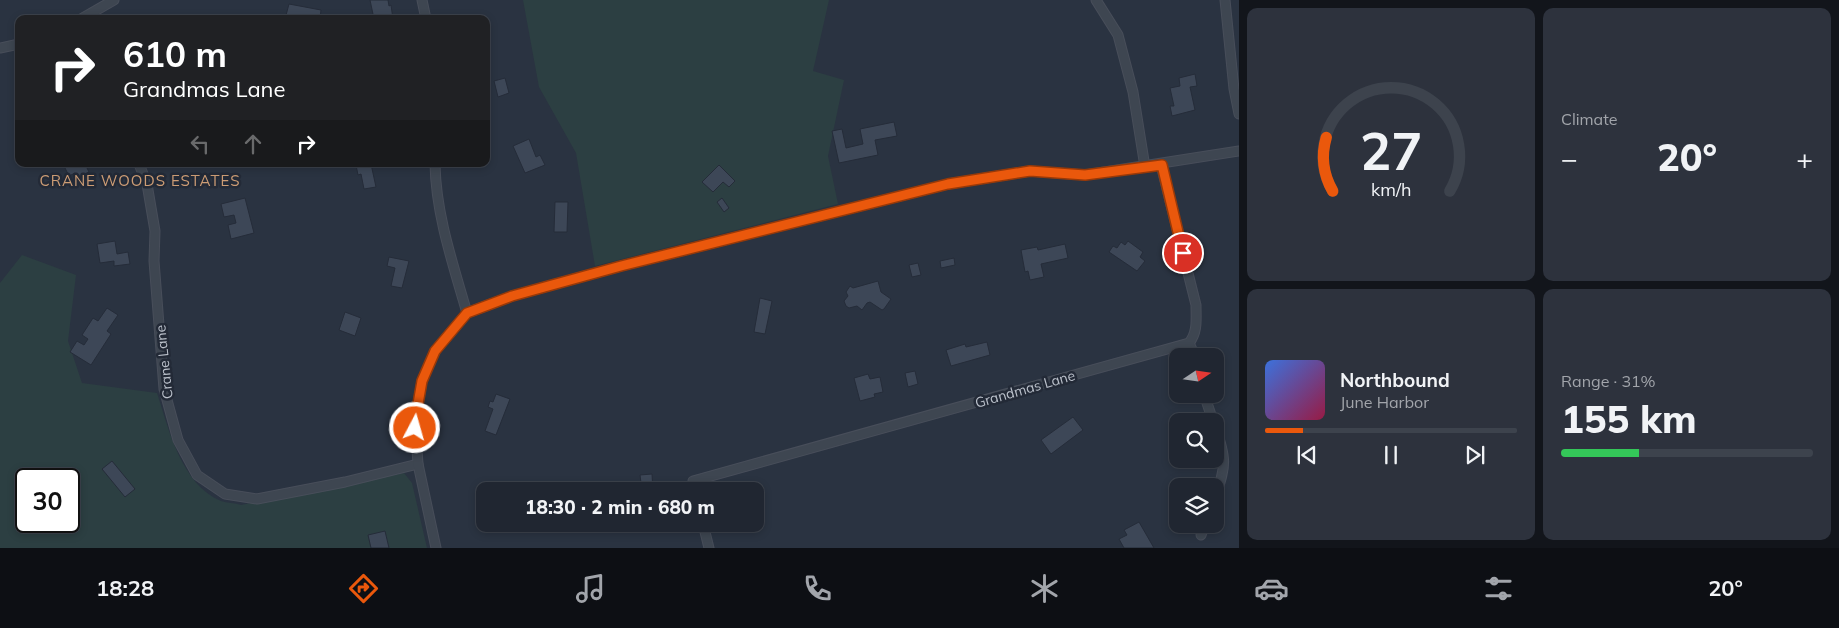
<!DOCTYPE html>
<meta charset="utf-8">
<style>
body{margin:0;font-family:Mulish,sans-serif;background:#2d323d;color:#f1f3f6;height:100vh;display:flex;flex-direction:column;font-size:19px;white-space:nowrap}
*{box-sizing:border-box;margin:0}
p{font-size:16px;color:#a2a5ab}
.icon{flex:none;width:28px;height:28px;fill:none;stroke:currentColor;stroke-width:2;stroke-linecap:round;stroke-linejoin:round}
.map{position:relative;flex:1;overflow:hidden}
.drawer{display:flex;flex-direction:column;gap:8px;padding:8px;background:#12151b;width:600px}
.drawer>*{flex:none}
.top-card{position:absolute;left:15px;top:15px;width:475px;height:152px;border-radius:10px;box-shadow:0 2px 8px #0003,0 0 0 1px #3d434d;background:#202124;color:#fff;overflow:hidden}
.needle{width:32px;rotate:77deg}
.controls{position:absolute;left:1169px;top:348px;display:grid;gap:10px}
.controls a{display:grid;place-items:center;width:55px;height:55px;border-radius:10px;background:#202631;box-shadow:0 2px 8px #0003,0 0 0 1px #3d434d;font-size:25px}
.speed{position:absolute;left:15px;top:468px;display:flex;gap:10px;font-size:25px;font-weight:700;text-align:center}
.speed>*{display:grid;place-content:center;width:65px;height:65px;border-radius:50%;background:#202631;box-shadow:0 2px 8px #0003,0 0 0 1px #3d434d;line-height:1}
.speed .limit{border:2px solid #111;border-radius:8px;background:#fff;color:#111}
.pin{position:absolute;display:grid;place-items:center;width:42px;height:42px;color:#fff;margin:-21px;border:2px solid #fff;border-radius:50%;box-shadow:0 1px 5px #0007}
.me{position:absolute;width:55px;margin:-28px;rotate:6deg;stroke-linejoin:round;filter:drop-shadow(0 0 4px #0008)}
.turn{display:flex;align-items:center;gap:18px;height:105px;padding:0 25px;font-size:22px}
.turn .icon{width:65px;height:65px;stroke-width:2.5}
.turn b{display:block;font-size:35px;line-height:42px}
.lanes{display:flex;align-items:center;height:48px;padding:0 25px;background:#0003;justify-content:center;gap:25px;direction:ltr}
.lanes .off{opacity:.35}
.big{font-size:38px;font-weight:800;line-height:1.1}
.drawer .widget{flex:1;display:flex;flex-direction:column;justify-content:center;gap:8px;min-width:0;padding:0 18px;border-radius:10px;background:#2d323d}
.drawer .dial{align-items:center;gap:0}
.dial svg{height:130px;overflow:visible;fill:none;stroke:#3d434d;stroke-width:7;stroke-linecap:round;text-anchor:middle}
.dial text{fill:#f1f3f6;stroke:none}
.song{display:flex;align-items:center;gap:15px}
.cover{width:60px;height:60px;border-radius:8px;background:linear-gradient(135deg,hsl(220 70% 55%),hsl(340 70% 35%))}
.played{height:5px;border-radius:2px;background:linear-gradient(90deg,#ea580c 15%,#3d434d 15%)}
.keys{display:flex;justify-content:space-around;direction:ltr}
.heat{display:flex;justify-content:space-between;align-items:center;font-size:28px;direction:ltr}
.charge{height:8px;border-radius:4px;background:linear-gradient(90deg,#34c759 31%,#3d434d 0)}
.drawer .tiles{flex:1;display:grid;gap:8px;grid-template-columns:repeat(2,1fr)}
.trip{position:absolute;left:476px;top:482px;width:288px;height:50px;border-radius:10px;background:#202631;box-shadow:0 2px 8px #0003,0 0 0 1px #3d434d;font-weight:800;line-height:50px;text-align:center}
.tab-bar{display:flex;height:80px;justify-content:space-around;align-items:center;background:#0d0f14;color:#a2a5ab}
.tab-bar .icon{width:35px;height:35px}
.tab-bar .selected{color:#ea580c}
.tab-bar b{font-size:22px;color:#f1f3f6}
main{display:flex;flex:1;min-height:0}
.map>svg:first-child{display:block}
.green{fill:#2c3f42;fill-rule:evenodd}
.building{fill:#3d4757;stroke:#252c39}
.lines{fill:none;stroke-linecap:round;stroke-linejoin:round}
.street-casing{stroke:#484e5a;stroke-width:11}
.street{stroke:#3e4651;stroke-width:9}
.route-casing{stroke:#983908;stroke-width:12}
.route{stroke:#ea580c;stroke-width:9}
.labels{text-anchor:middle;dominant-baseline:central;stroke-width:5;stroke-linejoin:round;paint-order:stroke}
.street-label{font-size:14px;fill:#bbc1cb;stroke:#232a37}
.neighbourhood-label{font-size:15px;letter-spacing:1px;fill:#cd9d75;stroke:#232a37}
</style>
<main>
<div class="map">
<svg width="1239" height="548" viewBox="0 0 1239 548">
<rect width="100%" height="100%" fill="#2a3341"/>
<g class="green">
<path d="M 523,0 L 829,0 L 813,71 L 844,80 L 828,156 L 838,204 L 595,266 L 576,153 L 539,87 Z"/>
<path d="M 22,255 L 76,275 L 68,341 L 82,383 L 157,393 C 169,430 181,484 221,501 C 227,503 235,503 241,505 L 404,473 L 412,483 L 427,548 L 0,548 L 0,283 ZM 26,479 L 69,479 L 69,521 L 26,521 Z"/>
</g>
<g class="building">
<path d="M 370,0 L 388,0 L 389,6 L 391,5 L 393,19 L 374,19 Z"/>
<path d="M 289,4 L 321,10 L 320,19 L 285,19 Z"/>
<path d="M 1195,74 L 1197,86 L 1190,87 L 1195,110 L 1172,116 L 1170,106 L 1174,106 L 1170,88 L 1180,86 L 1179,78 Z"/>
<path d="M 505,78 L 509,93 L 498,97 L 494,81 Z"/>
<path d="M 894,122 L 897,136 L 875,140 L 878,155 L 839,163 L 832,131 L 842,129 L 846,148 L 863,144 L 860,129 Z"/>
<path d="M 529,139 L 536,157 L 540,155 L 545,165 L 525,173 L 513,146 Z"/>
<path d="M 63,164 L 85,164 L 89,172 L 77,178 L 75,173 L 69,176 Z"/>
<path d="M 371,164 L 376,187 L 364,189 L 361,174 L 358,175 L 356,165 Z"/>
<path d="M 719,165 L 735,181 L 729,187 L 723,182 L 713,192 L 702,182 Z"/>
<path d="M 245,198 L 254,233 L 231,239 L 228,225 L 236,223 L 234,215 L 224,217 L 221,204 Z"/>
<path d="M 722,198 L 729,208 L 724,212 L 717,202 Z"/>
<path d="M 555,202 L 568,202 L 567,232 L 554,232 Z"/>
<path d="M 115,241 L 117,254 L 128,252 L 130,264 L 114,266 L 114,261 L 100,263 L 97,244 Z"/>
<path d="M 1128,241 L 1143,252 L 1140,257 L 1145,261 L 1137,271 L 1109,252 L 1113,246 L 1117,248 L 1121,242 L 1125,245 Z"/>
<path d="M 1065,244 L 1068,258 L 1041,264 L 1044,277 L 1030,280 L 1028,271 L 1025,272 L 1021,250 L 1037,247 L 1038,250 Z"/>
<path d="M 389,257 L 409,261 L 402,288 L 391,286 L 395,268 L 387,266 Z"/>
<path d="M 954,258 L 955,265 L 941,268 L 940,261 Z"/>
<path d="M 918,263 L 921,275 L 912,277 L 909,265 Z"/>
<path d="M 878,281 L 881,292 L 891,299 L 884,309 L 882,310 L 870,302 L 867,303 L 862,310 L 857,306 L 849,308 L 846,306 L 844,301 L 848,296 L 846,292 L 850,286 L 853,288 Z"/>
<path d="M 760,298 L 772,301 L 765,334 L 754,332 Z"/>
<path d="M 107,308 L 118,315 L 107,331 L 111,334 L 91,365 L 70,352 L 77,341 L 84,345 L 88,339 L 82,335 L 93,318 L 98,321 Z"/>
<path d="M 345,312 L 361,318 L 355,336 L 339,330 Z"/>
<path d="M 987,342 L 990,355 L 951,366 L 946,350 L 965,344 L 966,347 Z"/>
<path d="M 915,371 L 918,384 L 908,387 L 905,373 Z"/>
<path d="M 868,374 L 870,379 L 880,377 L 883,392 L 874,394 L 875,397 L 860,401 L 854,378 Z"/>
<path d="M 496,394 L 510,399 L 496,435 L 485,431 L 493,409 L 488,407 L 490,401 L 493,402 Z"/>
<path d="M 1073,417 L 1083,430 L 1051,454 L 1041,440 Z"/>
<path d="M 112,461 L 135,489 L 125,497 L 102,469 Z"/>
<path d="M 652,474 L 653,491 L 642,491 L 640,475 Z"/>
<path d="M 1139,522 L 1154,548 L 1124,548 L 1119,539 L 1127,535 L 1124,530 Z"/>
<path d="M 385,531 L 389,548 L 371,548 L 368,535 Z"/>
</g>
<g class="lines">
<g class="street-casing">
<g id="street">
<path d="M 422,0 L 426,19"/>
<path d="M 1096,0 L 1118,35 L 1133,92 L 1145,167"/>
<path d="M 1225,0 L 1234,89 L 1239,114"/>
<path d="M 81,19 L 114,0"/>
<path d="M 0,48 L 19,44"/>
<path d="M 139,164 L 147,184 L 155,231 L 154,261 L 164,389 L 178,440 L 197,475 L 225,494 L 257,499 L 345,482 L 418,464"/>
<path d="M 435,164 C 436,215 453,264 467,313"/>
<path d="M 1189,343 L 1195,356"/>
<path d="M 1204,394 L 1213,421"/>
<path d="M 1215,426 C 1226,457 1227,466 1215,497"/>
<path d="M 695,491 L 693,481 L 1189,343 C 1198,332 1196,319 1196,305 L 1161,165"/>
<path d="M 703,524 L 709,548"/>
<path d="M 1201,535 L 1205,524"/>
<path d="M 436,548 L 418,464 L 415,421 L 422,381 L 435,351 L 467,313 L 512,296 L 621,266 L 948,184 L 1030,171 L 1085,175 L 1239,151"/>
</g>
</g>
<use href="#street" class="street"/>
</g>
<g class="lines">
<g class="route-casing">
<path id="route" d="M 415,428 L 415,421 L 422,381 L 435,351 L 467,313 L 512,296 L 621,266 L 948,184 L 1030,171 L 1085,175 L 1162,165 L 1183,253"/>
</g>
<use href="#route" class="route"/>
</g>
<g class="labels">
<g class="street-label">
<text transform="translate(164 362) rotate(-96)">Crane Lane</text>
<text transform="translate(1025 389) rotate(-16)">Grandmas Lane</text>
</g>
<g class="neighbourhood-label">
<text x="140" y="180">CRANE WOODS ESTATES</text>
</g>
</g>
</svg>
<div class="controls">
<a><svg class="needle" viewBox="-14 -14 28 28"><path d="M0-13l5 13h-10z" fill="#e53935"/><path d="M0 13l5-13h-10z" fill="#a2a5ab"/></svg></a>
<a><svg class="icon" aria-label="search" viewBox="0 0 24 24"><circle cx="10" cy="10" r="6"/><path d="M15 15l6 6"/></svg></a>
<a><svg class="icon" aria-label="layers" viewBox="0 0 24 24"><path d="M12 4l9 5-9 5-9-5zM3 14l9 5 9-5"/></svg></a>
</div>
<div class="speed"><div class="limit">30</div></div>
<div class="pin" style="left:1183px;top:253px;background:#d93025"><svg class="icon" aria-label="arrive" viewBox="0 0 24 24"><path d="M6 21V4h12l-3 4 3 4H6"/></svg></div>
<svg class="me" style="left:415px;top:428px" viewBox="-20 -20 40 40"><circle r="17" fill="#ea580c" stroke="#fff" stroke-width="3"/><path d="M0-11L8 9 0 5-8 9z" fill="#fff"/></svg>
<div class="trip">18:30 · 2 min · 680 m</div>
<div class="top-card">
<div class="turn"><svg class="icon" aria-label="right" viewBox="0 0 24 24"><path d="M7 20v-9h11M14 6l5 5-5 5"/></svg><div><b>610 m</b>Grandmas Lane</div></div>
<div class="lanes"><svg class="icon off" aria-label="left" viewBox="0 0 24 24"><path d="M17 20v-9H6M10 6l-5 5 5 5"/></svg><svg class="icon off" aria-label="ahead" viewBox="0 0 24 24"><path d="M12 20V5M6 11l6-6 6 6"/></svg><svg class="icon" aria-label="right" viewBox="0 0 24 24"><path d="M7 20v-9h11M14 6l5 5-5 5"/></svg></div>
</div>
</div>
<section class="drawer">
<div class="tiles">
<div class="widget dial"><svg viewBox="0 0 100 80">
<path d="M14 69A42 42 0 1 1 86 69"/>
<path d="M14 69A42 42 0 0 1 10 36" stroke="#ea580c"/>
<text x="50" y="56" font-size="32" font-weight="700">27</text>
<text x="50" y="72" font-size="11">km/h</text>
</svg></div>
<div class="widget"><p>Climate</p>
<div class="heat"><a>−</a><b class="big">20°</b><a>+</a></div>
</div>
<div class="widget">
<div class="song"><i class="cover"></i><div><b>Northbound</b><p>June Harbor</p></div></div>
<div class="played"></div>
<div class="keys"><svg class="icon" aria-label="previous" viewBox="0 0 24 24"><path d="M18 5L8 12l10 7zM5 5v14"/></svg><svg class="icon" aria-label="pause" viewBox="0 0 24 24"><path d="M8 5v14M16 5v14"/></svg><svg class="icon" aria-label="next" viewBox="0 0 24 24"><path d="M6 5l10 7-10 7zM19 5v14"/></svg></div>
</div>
<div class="widget"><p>Range · 31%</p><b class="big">155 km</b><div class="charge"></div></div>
</div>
</section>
</main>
<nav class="tab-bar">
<b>18:28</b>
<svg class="icon selected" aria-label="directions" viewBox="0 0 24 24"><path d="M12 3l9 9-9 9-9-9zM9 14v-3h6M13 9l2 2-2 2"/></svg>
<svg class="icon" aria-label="music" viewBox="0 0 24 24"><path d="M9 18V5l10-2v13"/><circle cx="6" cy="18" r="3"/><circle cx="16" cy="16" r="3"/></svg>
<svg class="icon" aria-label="phone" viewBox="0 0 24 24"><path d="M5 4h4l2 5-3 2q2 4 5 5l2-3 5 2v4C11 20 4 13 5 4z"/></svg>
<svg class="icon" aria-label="climate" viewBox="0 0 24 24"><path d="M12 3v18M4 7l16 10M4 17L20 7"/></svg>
<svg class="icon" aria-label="car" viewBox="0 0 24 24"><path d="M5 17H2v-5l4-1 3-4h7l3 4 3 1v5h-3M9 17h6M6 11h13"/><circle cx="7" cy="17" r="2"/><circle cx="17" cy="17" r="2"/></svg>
<svg class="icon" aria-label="filters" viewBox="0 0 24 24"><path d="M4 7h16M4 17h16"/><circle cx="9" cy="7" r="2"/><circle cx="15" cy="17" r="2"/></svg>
<b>20°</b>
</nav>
